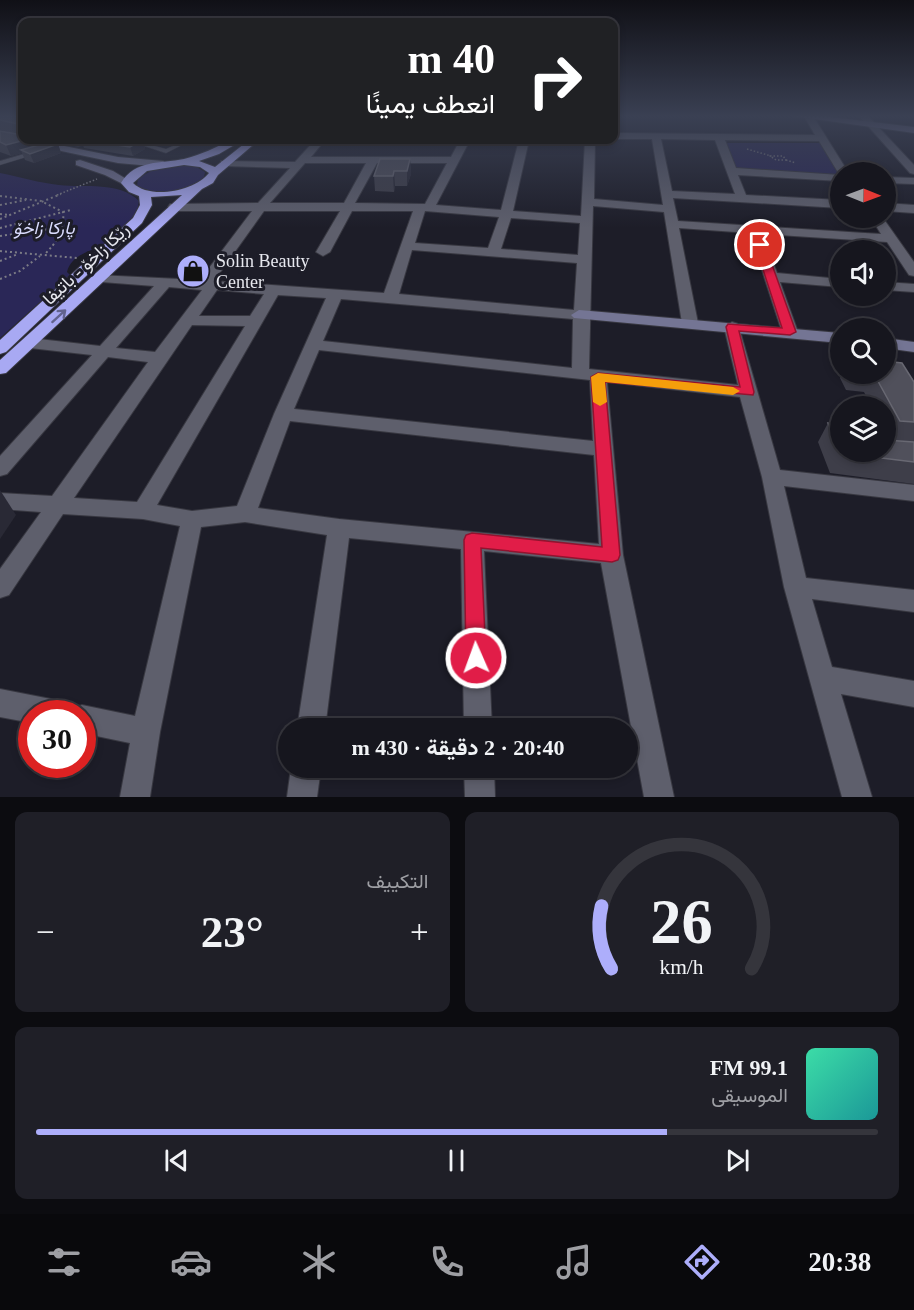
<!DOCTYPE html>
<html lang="ar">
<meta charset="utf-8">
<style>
body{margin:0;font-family:"Times New Roman",Vazirmatn,serif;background:#1f1f27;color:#f1f3f6;direction:rtl;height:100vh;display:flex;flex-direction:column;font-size:22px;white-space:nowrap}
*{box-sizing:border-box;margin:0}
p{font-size:20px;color:#9e9fa4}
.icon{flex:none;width:33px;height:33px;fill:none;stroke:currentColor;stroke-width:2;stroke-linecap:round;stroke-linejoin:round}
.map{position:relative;height:797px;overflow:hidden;direction:ltr}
.side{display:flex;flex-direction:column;gap:15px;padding:15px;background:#0c0c10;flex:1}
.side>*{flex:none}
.banner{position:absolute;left:18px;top:18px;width:600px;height:126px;border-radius:12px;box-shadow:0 3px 9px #0003,0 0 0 2px #35353c;direction:rtl;background:#202124;color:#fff;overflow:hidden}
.needle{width:39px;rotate:91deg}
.tools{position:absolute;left:830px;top:162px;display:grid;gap:12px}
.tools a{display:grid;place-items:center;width:66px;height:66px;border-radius:50%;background:#16161e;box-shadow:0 3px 9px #0003,0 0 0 2px #35353c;font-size:30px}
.speed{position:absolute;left:18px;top:700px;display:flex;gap:12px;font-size:30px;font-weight:700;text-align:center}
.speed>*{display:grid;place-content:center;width:78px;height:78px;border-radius:50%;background:#16161e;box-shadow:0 3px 9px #0003,0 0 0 2px #35353c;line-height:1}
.speed .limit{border:9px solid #d22;background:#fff;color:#111}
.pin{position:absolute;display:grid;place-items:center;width:51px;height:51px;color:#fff;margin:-26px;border:3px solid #fff;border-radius:50%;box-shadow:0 2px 6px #0007}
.me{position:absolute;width:66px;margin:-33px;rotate:358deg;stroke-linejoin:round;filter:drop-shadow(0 0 4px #0008)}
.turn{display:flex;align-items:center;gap:21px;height:126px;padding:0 24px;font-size:27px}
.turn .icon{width:78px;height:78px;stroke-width:2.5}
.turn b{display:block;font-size:42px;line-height:51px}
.big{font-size:45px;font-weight:700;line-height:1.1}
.side .tile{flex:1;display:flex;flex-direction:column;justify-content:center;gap:9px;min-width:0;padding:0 21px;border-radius:12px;background:#1f1f27}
.side .dial{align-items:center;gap:0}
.dial svg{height:156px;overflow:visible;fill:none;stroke:#35353c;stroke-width:7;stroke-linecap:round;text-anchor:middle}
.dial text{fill:#f1f3f6;stroke:none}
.song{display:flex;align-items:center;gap:18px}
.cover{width:72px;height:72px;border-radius:9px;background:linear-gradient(135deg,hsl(160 70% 55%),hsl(180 70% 35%))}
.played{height:6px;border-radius:3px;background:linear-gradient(90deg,#adaefb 75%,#35353c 75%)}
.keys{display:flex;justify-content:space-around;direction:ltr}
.heat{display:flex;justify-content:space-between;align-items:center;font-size:33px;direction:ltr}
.side .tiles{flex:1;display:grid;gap:15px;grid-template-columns:1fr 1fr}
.tile:last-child{grid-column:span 2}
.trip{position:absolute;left:278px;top:718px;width:360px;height:60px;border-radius:30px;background:#16161e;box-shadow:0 3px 9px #0003,0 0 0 2px #35353c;font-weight:700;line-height:60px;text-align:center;direction:rtl}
.tab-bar{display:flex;height:96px;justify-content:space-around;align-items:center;background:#09090c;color:#9e9fa4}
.tab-bar .icon{width:42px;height:42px}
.tab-bar .current{color:#adaefb}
.tab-bar b{font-size:27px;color:#f1f3f6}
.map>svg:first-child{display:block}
.green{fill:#2a2757}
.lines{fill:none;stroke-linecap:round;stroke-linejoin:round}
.lane-casing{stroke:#383841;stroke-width:1}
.street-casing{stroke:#383841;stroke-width:2}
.secondary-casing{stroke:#383841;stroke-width:2}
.highway-casing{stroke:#383841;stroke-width:2}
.path-far1{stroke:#7c7c86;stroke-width:1.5;stroke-dasharray:1.5 2;stroke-linecap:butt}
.path{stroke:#7c7c86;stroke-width:2;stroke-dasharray:2 3;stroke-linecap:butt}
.lane{fill:#5e5f6c;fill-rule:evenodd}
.street{fill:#5e5f6c;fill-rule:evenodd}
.secondary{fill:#747594;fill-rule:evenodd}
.highway{fill:#a8a9f3;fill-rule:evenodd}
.wall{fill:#3e3e49}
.shaded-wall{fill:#292935}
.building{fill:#50505b;stroke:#686872;stroke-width:1.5}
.oneway{stroke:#62638e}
.route{fill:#e11d48;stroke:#92132f;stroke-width:1.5}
.slow{fill:#f59e0b}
.labels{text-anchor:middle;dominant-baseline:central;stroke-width:6;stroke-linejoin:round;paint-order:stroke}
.far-park-label{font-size:18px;font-style:italic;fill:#dadcfe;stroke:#1d1d28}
.far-poi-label{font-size:18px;fill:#e7e8ef;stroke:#1d1d28;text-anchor:start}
.far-street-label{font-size:18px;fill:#e7e8ef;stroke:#1d1d28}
</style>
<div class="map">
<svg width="914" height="797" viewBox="0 0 914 797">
<rect width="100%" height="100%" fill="#1d1d28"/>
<g class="green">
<path d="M 726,143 L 820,143 L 840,176 L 737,172 Z"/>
<path d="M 174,165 L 195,166 L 205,172 L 204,177 C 190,192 155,196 137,186 L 138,178 L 153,170 Z"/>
<path d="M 0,173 C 20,177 40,183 59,185 C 86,188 119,181 139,201 C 138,206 138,211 135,215 C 130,221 111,241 104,245 C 90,251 71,255 67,272 L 70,275 L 0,338 Z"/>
</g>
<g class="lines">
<g class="lane-casing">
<g id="lane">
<path d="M 126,140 L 132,140 L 166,149 L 187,140 L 192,140 L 166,153 Z"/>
<path d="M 34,151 L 36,152 L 36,154 L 0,165 L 0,161 Z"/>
</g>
</g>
<g class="street-casing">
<g id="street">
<path d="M 804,116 L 813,116 L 848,172 L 839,174 L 819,141 L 725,140 L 736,168 L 840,175 L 840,181 L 738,175 L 746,195 L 840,200 L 840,208 L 673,198 L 678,221 L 881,234 L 871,218 L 883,218 L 914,262 L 914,276 L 909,275 L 887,242 L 763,234 L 777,273 L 840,279 L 840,287 L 780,282 L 798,332 L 790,337 L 782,332 L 750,233 L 679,228 L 698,323 L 690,328 L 682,323 L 664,212 L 593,206 L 589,369 L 738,385 L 724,327 L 732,322 L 738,324 L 780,470 L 914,485 L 914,501 L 784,486 L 806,578 L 914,590 L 914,612 L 812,599 L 832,667 L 914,681 L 914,707 L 841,694 L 872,797 L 842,797 L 784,587 L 762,477 L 740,397 L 607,382 L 623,555 L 674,797 L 644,797 L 601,563 L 484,551 L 492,729 L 464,729 L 461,549 L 349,538 L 325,729 L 297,729 L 327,535 L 245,522 L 201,527 L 160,732 L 150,797 L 120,797 L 130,743 L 82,733 L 82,714 L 32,714 L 32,723 L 0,717 L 0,689 L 56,700 L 66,704 L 70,714 L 72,709 L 82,705 L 135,716 L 180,526 L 143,519 L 63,514 L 9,595 L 0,598 L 0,569 L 41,512 L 0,509 L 0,493 L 52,496 L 148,362 L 108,357 L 7,474 L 0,476 L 0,456 L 92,355 L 30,348 L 22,343 L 24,340 L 30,338 L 100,346 L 154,286 L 102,282 L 95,278 L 97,275 L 200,280 L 252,211 L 174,211 L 168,207 L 170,204 L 258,203 L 290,168 L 225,166 L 221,165 L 221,161 L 295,162 L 315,140 L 325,140 L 311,157 L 451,157 L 460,140 L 470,140 L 436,205 L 501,210 L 519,140 L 529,140 L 513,211 L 581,216 L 585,140 L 595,140 L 594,199 L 663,205 L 652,139 L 614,139 L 614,133 L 815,135 ZM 661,139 L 715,140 L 735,194 L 672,191 ZM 305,163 L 366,163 L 344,203 L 270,203 ZM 377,163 L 447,163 L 425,204 L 355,203 ZM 264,211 L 340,211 L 316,252 L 323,256 L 330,252 L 352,211 L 413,211 L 384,293 L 214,281 ZM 425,211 L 499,217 L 488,248 L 415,243 ZM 511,218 L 580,223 L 578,255 L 501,249 ZM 412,250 L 577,263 L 574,310 L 399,294 ZM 169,287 L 202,290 L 155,352 L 116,348 ZM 217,290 L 264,294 L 250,316 L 199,316 ZM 278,295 L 326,298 L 274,414 L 237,506 L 192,511 L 157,505 ZM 341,299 L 573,319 L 572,368 L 323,341 ZM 192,325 L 245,326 L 137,502 L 74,498 ZM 319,350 L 590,380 L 593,441 L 294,409 ZM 290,421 L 594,455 L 599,544 L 339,519 L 258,508 Z"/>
<path d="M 859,116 L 868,116 L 914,165 L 914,174 L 910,173 Z"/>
<path d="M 885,177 L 914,178 L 914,184 L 885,183 Z"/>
<path d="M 885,203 L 914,205 L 914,213 L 885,211 Z"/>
<path d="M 885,282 L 914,284 L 914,292 L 885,290 Z"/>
<path d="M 291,768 L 321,768 L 317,797 L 287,797 Z"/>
<path d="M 464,768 L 494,768 L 495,797 L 465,797 Z"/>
</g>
</g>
<g class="secondary-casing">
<g id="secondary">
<path d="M 793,116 L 823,116 L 914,127 L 914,133 Z"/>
<path d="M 0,132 L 22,137 L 22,140 L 35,140 L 118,157 L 163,161 L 168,164 L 163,167 L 118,163 L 0,138 Z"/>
<path d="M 80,160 L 113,171 L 133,183 L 127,186 L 105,175 L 76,165 L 76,161 Z"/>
<path d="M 579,310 L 840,333 L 840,343 L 574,318 L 571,315 Z"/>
<path d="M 885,338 L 914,342 L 914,352 L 885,348 Z"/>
</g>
</g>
<g class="highway-casing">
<path id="highway" d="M 232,140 L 243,140 L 219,154 L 199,161 L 215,167 L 249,140 L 259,140 L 218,175 L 213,183 L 202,189 L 6,373 L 0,374 L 0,360 L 182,195 L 151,197 L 152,205 L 142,223 L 6,352 L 0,354 L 0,340 L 133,218 L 140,205 L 139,196 L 129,192 L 121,183 C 136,159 160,164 184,159 C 201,155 216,147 232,140 ZM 184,165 L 200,167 L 209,173 C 195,191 150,200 133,183 L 147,171 Z"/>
</g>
<g class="path-far1">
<path d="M 747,149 L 771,156"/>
<path d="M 770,156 L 783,156 L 786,160 L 776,160 Z"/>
<path d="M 786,160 L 796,163"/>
<path d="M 57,195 L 97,179"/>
</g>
<g class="path">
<path d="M 0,196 L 41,201 L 63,212 C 65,231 57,242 44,255"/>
<path d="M 0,205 L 26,200"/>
<path d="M 0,214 L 10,215"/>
<path d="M 0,219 L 61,194"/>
<path d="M 0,228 L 71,210"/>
<path d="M 0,236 L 65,227"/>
<path d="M 0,251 L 77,258"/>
<path d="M 0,261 L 18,254"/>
<path d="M 0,279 L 20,271 L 40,256"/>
</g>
<use href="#lane" class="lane"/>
<use href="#street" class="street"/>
<use href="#secondary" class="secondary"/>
<use href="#highway" class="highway"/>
</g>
<g class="wall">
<path d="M 0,116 L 22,116 L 22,135 L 0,130 Z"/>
<path d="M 0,131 L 36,146 L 40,144 L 38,140 L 35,140 L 159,140 L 153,143 L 143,141 L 145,149 L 133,156 L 84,148 L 83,145 L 79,147 L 46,141 L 58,144 L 61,153 L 34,163 L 25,160 L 22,153 L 11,156 L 0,152 Z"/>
<path d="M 410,159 L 411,174 L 407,186 L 395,186 L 394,192 L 375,191 L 374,176 Z"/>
<path d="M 841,374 L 885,374 L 914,382 L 914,484 L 830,473 L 818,442 L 828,423 L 840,452 L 888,440 L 885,434 L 885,406 L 871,406 L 864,392 L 846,390 L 840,378 Z"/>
</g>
<g class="shaded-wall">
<path d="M 25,140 L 34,140 L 37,148 L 21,150 L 22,153 L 11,156 L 6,145 Z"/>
<path d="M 76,140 L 81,140 L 83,145 L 79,147 Z"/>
<path d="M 142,140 L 145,149 L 133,156 L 130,147 Z"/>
<path d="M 152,140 L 159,140 L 153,143 Z"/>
<path d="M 58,144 L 61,153 L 34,163 L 30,154 Z"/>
<path d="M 410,159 L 411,174 L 407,186 L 407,171 Z"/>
<path d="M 394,171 L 395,186 L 394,192 L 393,176 Z"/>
<path d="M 0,490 L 16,515 L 0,539 Z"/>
</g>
<g class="building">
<path d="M 0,116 L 22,116 L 22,128 L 20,127 L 18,124 L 0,120 Z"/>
<path d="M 0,131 L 22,135 L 22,140 L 25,140 L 6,145 L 0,142 Z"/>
<path d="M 38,140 L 58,144 L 30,154 L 21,150 L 39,145 L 40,142 Z"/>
<path d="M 83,140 L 142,140 L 130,147 Z"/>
<path d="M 380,159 L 410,159 L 407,171 L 394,171 L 393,176 L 374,176 Z"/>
<path d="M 885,361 L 902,363 L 914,382 L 914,422 L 900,421 L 874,374 L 885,374 Z"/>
<path d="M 828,423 L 840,424 L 840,451 Z"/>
<path d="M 885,440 L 914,442 L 914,462 L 841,453 L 840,452 L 885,452 Z"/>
</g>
<defs><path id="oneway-shaft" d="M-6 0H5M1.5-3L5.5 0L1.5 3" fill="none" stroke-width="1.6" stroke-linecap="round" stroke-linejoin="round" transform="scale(1.5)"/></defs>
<use class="oneway" href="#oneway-shaft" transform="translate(59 316) rotate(-42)"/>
<linearGradient id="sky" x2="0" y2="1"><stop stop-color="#101016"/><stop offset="0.51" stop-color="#3a4053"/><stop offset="1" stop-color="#3a4053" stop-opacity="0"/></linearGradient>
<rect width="914" height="228" fill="url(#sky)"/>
<path class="route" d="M 760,242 L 765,245 L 796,332 L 790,335 L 739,331 L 754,392 L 753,395 L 605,382 L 620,555 L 618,560 L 612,562 L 481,548 L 486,658 L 483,665 L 476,668 L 469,665 L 466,658 L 464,540 L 466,535 L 472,533 L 602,547 L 591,377 L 598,373 L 740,387 L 726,327 L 728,324 L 782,328 L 755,245 Z"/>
<path class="slow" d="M 598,373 L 733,387 L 740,391 L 733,395 L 605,382 L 607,402 L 600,406 L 593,402 L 591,377 Z"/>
<defs>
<g id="shop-disc" transform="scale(1.725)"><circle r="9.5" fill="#adaefb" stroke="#1d1d28"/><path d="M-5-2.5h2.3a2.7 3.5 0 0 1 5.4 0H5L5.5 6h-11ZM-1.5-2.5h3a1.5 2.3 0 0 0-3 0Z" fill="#111"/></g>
</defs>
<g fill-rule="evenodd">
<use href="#shop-disc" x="193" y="271"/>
</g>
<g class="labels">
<g class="far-park-label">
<text x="44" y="228">پارکا زاخۆ</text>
</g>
<g class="far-poi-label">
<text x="216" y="261">Solin Beauty<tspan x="216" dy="21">Center</tspan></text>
</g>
<g class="far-street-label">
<text transform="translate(86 264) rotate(-43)">رێکا زاخۆ - باتیفا</text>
</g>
</g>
</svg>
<div class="tools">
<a><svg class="needle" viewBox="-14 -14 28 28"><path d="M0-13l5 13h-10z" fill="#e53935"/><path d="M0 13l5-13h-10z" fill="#9e9fa4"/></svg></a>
<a><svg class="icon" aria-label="sound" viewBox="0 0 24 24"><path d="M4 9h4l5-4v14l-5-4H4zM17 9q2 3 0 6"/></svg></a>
<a><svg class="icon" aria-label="search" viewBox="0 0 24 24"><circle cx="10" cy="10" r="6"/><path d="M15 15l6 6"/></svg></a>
<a><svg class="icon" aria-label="layers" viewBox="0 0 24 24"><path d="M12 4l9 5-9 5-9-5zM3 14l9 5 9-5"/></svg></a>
</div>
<div class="speed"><div class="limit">30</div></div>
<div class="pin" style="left:760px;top:245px;background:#d93025"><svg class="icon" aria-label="arrive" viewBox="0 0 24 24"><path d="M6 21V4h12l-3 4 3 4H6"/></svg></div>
<svg class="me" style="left:476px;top:658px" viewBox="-20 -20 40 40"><circle r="17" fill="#e11d48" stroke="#fff" stroke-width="3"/><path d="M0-11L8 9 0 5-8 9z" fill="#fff"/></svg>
<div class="trip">20:40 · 2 دقيقة · 430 m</div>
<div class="banner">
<div class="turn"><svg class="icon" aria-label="right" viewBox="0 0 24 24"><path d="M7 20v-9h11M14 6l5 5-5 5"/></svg><div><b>40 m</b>انعطف يمينًا</div></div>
</div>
</div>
<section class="side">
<div class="tiles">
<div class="tile dial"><svg viewBox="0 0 100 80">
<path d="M14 69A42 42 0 1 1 86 69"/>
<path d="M14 69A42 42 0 0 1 9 37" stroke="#adaefb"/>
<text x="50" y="56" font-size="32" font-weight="700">26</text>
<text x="50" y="72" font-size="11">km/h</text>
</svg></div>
<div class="tile"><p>التكييف</p>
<div class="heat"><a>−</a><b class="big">23°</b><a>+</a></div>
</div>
<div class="tile">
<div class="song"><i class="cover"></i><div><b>99.1 FM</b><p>الموسيقى</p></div></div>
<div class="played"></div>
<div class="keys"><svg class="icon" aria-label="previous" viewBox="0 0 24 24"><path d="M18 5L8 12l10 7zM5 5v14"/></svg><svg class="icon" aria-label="pause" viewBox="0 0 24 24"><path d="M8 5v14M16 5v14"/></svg><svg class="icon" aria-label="next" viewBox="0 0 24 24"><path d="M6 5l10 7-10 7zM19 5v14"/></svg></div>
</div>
</div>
</section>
<nav class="tab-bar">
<b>20:38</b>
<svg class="icon current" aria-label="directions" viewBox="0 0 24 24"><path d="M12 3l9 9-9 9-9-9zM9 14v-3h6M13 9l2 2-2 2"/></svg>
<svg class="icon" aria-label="music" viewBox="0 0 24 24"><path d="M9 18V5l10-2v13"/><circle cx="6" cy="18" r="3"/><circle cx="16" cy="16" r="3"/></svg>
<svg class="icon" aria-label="phone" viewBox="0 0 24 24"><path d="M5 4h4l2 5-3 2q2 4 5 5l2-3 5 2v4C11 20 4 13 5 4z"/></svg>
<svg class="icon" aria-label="climate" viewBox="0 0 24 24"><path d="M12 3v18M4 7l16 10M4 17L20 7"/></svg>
<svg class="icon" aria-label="car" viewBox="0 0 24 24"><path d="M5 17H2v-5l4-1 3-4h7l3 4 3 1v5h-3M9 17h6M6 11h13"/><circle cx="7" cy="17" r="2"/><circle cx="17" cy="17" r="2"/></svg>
<svg class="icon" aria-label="filters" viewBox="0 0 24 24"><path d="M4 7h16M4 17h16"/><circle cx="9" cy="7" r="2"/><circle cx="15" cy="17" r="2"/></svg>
</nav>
